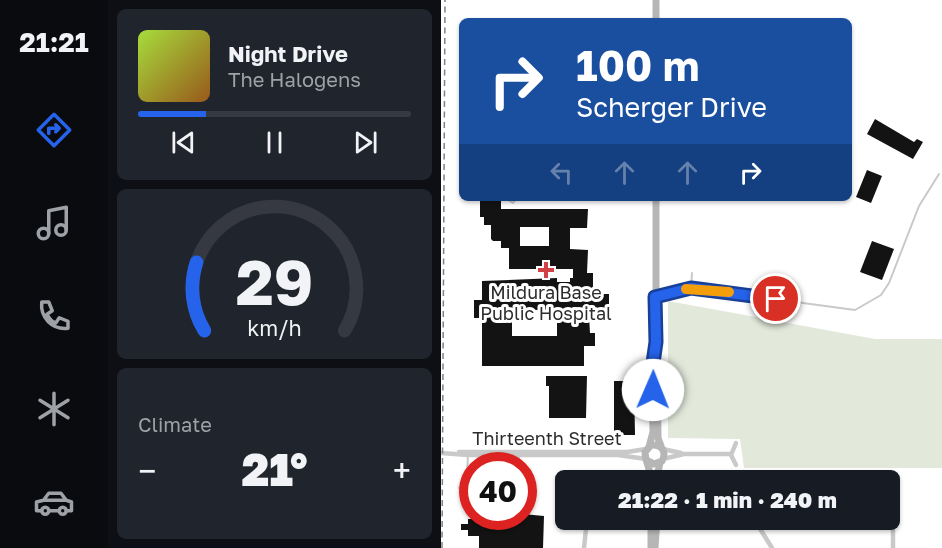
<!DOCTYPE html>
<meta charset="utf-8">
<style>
body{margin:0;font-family:"Golos Text",sans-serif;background:#20242c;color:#f1f3f6;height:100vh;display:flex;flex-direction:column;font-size:22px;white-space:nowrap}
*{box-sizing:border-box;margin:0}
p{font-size:20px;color:#9ea1a6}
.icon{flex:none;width:33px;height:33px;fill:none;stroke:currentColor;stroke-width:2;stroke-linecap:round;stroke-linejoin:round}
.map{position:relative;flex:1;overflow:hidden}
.details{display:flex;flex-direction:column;gap:9px;padding:9px;background:#0d0f14;width:333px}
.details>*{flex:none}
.guide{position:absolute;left:18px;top:18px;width:393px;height:183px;border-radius:9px;box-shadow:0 2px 4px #0004;background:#1a4fa0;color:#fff;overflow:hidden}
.speed{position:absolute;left:18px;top:452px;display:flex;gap:12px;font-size:30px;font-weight:700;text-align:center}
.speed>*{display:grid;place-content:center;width:78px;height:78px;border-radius:50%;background:#171b24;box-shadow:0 2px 4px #0004;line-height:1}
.speed .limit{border:9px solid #d22;background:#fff;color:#111}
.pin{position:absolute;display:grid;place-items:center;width:51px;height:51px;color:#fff;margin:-26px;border:3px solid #fff;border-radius:50%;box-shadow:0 2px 6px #0007}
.me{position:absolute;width:66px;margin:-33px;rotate:1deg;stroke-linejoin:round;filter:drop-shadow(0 0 4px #0008)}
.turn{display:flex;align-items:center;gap:21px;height:126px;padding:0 18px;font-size:27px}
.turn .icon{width:78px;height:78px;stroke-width:2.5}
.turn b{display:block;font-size:42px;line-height:51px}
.lanes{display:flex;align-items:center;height:57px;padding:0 18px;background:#0003;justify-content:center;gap:30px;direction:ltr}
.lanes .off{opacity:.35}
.big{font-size:45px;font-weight:800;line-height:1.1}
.details .tile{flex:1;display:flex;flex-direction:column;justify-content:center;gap:9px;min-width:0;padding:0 21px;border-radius:9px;background:#20242c}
.details .dial{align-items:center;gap:0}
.dial svg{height:156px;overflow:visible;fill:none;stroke:#363941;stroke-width:7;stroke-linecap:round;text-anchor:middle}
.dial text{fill:#f1f3f6;stroke:none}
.song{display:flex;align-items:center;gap:18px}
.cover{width:72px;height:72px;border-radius:9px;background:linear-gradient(135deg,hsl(80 70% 55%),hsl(30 70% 35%))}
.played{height:6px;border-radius:3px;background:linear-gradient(90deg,#2563eb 25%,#363941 25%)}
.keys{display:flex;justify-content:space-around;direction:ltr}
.heat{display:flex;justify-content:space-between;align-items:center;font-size:33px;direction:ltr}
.trip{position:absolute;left:114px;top:470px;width:345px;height:60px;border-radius:9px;background:#171b24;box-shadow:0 2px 4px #0004;font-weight:800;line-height:60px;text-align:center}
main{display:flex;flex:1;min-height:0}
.dock{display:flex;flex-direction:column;width:108px;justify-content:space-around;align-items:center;background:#090b0e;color:#9ea1a6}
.dock .icon{width:42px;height:42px}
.dock .on{color:#2563eb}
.dock b{font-size:27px;color:#f1f3f6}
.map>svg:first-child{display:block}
.green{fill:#e2e9db}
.building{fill:#131313;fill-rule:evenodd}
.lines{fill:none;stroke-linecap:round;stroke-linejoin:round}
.lane{stroke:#c9c9c9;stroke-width:2}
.street{stroke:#c9c9c9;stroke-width:4.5}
.secondary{stroke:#b6b6b6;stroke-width:7}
.rail{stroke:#818181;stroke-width:1.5;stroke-dasharray:6 4.5;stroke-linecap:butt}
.route-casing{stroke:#184099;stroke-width:15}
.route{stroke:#2563eb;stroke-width:10}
.slow{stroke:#f59e0b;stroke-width:10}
.poi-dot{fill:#d14146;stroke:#fff;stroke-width:2}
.labels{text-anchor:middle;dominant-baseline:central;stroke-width:6;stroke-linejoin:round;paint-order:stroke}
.poi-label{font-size:18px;fill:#2c2c2c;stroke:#fff}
.street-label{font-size:18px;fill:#2c2c2c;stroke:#fff}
</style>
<main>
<nav class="dock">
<b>21:21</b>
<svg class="icon on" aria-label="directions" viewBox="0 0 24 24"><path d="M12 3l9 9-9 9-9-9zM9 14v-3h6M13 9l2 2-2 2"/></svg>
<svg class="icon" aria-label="music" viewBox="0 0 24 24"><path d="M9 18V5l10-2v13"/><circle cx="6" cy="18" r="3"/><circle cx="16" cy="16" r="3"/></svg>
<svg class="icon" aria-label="phone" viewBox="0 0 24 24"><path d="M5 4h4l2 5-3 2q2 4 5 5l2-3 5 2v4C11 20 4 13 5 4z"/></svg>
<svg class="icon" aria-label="climate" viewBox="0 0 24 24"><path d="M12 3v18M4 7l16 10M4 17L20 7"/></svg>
<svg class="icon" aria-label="car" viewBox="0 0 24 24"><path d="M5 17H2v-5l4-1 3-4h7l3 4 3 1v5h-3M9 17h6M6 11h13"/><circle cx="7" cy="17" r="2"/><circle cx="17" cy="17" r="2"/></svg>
</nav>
<section class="details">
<div class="tile">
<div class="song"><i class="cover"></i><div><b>Night Drive</b><p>The Halogens</p></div></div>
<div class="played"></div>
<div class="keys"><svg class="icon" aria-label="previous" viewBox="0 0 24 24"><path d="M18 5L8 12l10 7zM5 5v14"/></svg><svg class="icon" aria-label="pause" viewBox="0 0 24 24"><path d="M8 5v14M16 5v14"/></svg><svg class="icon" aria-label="next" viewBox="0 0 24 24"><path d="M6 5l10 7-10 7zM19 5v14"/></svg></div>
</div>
<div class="tile dial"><svg viewBox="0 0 100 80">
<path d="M14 69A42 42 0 1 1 86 69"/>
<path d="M14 69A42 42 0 0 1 10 34" stroke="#2563eb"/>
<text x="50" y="56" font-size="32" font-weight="700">29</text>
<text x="50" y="72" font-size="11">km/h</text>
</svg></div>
<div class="tile"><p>Climate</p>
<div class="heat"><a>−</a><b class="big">21°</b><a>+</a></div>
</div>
</section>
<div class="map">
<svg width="501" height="548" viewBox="0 0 501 548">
<rect width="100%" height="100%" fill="#fff"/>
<path class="green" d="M 227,301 L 434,339 L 501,339 L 501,468 L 303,468 L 299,439 L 227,438 Z"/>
<g class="building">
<path d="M 434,119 L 473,142 L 476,139 L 482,142 L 472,159 L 426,134 Z"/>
<path d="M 426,170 L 441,176 L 430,203 L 415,197 Z"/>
<path d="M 39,198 L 60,200 L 60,209 L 147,209 L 146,228 L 129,228 L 129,249 L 147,250 L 146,273 L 152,273 L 152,292 L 161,292 L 161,294 L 168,294 L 168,310 L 161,310 L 161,316 L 148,316 L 149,333 L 154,333 L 154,346 L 143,346 L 143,366 L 41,366 L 41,318 L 33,318 L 33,300 L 41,300 L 41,281 L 116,278 L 116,282 L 129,282 L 129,278 L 132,278 L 132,269 L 68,269 L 68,248 L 60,248 L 60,241 L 52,241 L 50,239 L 50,225 L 43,225 L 43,217 L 39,217 ZM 79,227 L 108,227 L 108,246 L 79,246 ZM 71,310 L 116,310 L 116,336 L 71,336 Z"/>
<path d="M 431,241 L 453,249 L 441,280 L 419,272 Z"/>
<path d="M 105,376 L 146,376 L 145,418 L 108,418 L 108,386 L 105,386 Z"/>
<path d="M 173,381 L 193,381 L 194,435 L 173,435 Z"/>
<path d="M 25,494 L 32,494 L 30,512 L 26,512 L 24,508 Z"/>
<path d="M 82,514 L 103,516 L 102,548 L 38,548 L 38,536 L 27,536 L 27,530 L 20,530 L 20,524 L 27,524 L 27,519 L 48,519 L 48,516 L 82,516 Z"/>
</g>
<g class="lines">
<g class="lane">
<path d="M 64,198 L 72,203 L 76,198"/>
<path d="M 250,289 L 251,273"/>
<path d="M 217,296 L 241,290 L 258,289 L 414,310 L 440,295 L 448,283 L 478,206 L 498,174"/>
<path d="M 78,465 L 78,454"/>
<path d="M 18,488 L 26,476 L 27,454"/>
</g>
<g class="street">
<path d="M 295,443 L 290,455 L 295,465"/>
<path d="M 222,449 L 240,453"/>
<path d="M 18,452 L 186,452 L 205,449"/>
<path d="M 0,453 L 27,455 L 177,455 L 205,459"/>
<path d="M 222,459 L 243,454 L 290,454"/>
<path d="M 313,519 L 331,548"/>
<path d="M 446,519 L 452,526 L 452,548"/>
<path d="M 143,548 L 145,529 L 150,523 L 213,521"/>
</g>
<g class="secondary">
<path d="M 215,21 L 215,0"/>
<path d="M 216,350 L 217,438 L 220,446"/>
<path d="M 208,447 L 212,432 L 211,363 L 215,342 L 215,198"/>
<path d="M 207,461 L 213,464 L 221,461 C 226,452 221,444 210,445 L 204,452 C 204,462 210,470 210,480"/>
<path d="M 215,480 L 219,463"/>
<path d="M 210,548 L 210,519"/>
<path d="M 214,548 L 216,519"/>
</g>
<path class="rail" d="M 1,548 L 4,0"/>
</g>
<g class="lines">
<g class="route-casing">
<path id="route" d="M 212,390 L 212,363 L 215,342 L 214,297 L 250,288 L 335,299"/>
</g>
<use href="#route" class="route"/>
<path class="slow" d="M 245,289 L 288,292"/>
</g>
<path class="poi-dot" d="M102 261h6v6h6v6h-6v6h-6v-6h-6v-6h6z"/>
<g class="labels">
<g class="poi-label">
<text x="105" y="292">Mildura Base<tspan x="105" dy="21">Public Hospital</tspan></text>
</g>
<g class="street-label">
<text x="106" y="438">Thirteenth Street</text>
</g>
</g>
</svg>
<div class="speed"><div class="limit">40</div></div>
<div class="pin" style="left:335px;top:299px;background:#d93025"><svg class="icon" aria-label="arrive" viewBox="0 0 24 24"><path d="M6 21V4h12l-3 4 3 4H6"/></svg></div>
<svg class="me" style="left:212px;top:390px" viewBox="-20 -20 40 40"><circle r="19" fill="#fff"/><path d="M0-13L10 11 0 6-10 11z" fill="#2563eb"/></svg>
<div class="trip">21:22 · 1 min · 240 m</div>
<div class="guide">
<div class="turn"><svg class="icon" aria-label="right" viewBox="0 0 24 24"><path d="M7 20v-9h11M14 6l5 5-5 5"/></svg><div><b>100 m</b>Scherger Drive</div></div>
<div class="lanes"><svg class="icon off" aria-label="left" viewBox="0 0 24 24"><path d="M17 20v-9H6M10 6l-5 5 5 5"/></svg><svg class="icon off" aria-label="ahead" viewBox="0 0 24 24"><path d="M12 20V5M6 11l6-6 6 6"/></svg><svg class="icon off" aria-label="ahead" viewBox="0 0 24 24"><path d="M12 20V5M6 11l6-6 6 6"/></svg><svg class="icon" aria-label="right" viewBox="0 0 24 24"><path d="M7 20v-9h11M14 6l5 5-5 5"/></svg></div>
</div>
</div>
</main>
